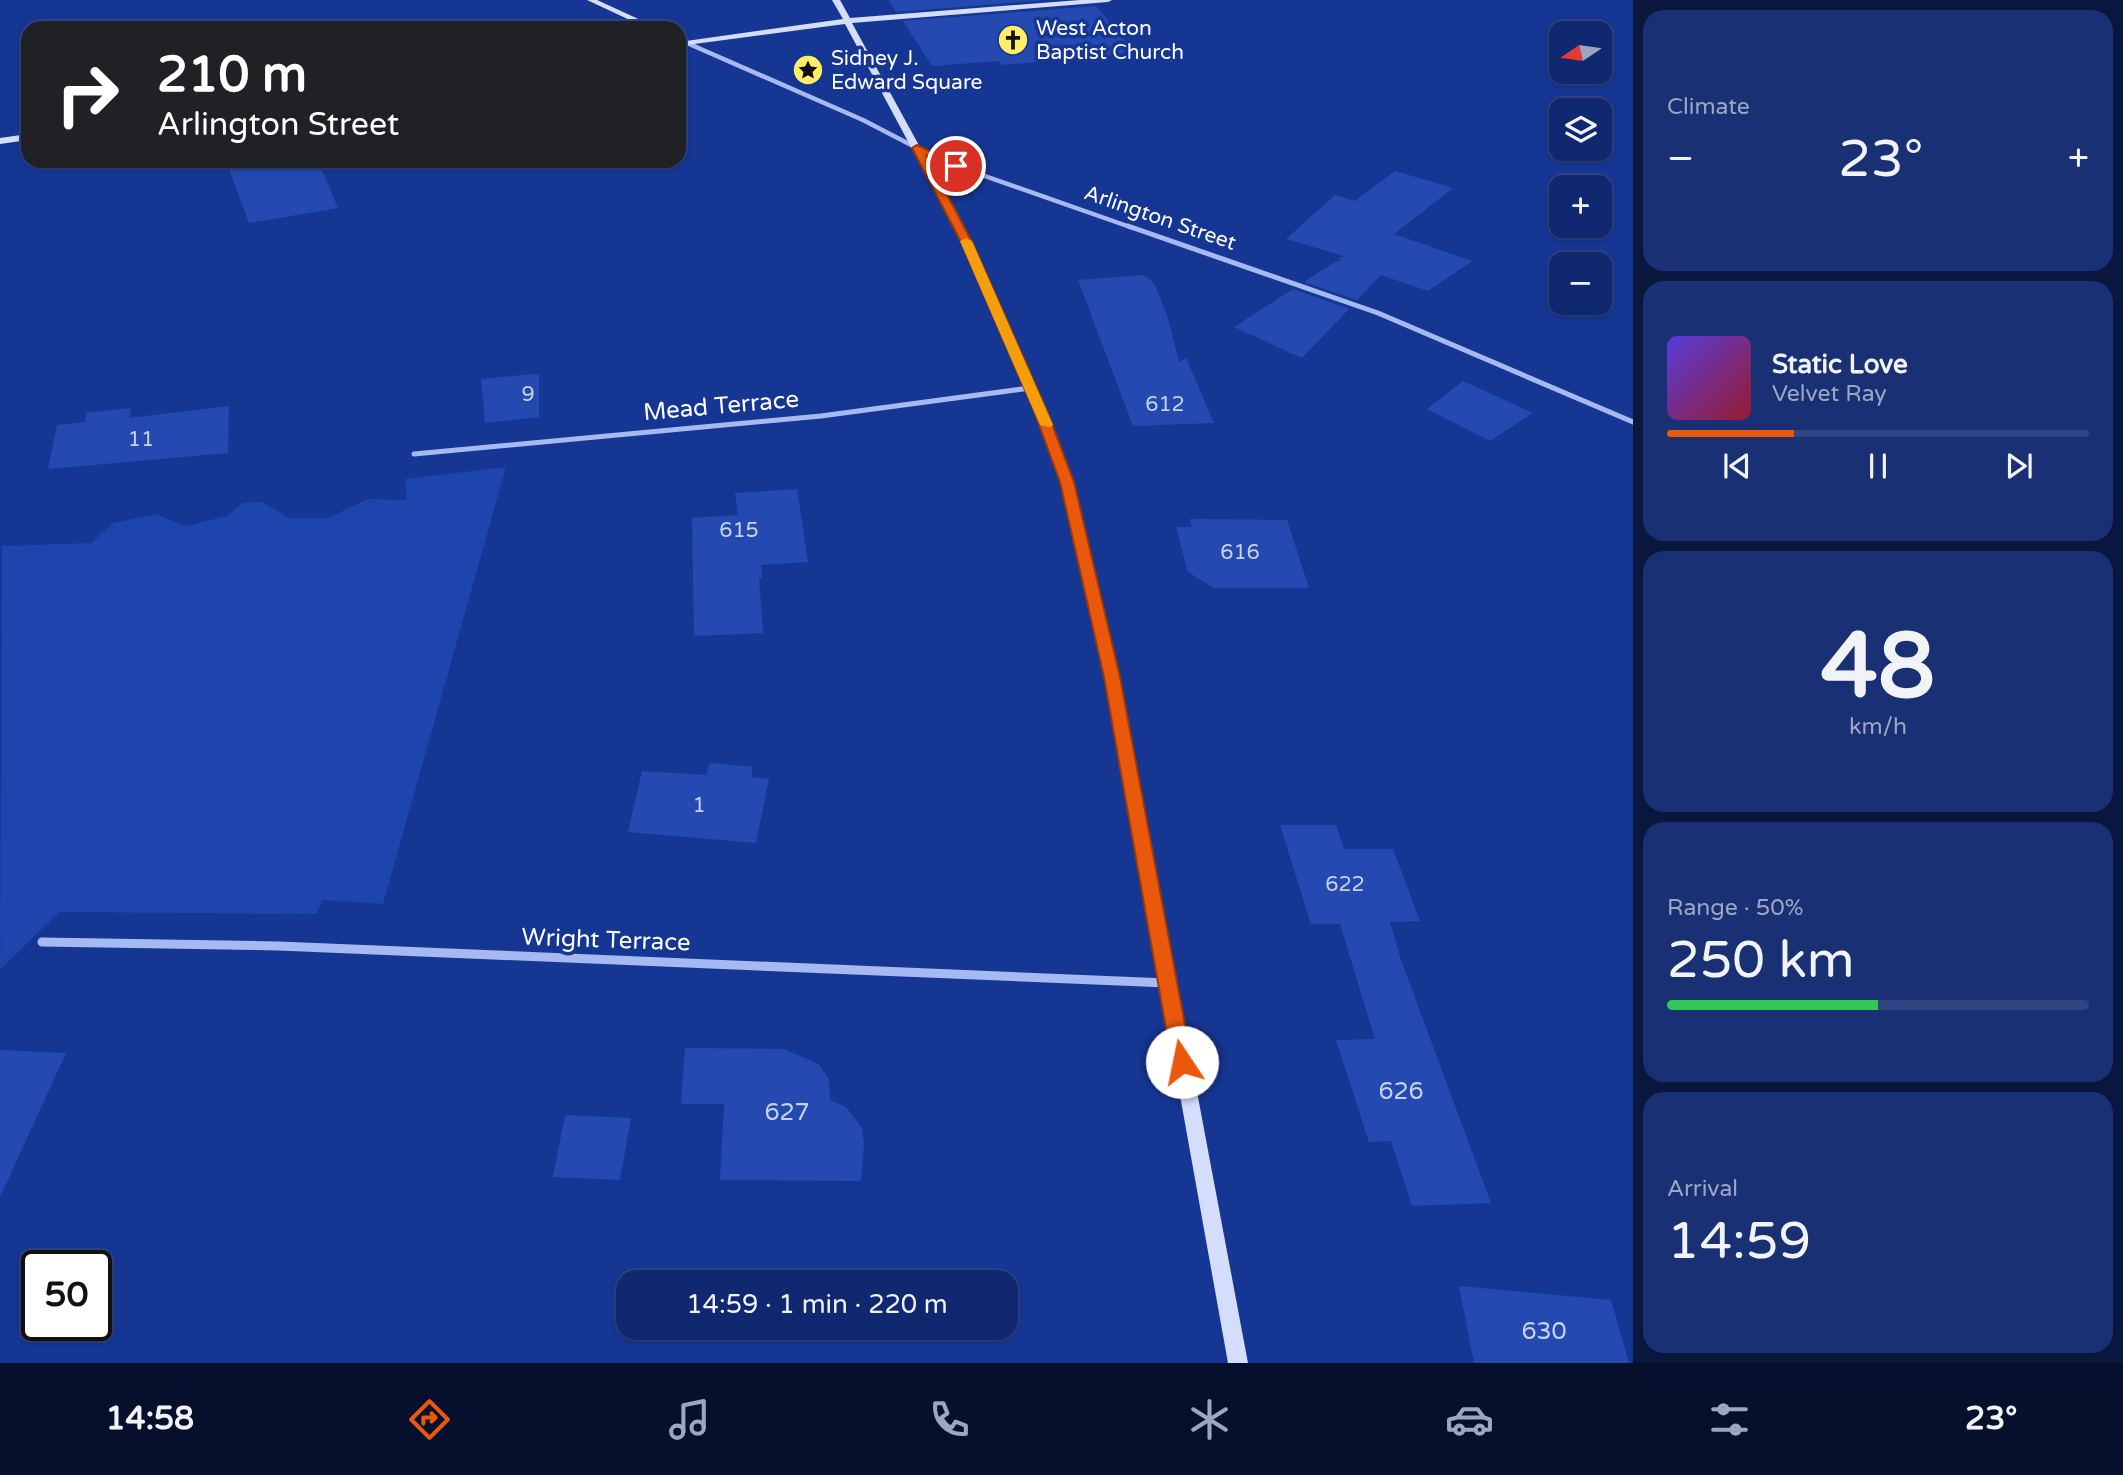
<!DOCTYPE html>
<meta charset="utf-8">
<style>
body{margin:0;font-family:"Varela Round",sans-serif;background:#193074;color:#f1f3f6;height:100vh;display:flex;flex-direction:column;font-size:26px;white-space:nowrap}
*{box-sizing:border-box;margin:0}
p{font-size:23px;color:#9ca6c3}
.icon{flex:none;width:38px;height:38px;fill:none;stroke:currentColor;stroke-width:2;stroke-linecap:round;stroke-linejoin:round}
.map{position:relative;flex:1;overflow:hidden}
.details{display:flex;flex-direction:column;gap:10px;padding:10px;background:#09163d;width:490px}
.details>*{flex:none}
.hud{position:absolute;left:21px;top:21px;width:665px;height:147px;border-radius:21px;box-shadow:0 2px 5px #0004,0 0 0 2px #304482;background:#202124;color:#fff;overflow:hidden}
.needle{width:46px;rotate:257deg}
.controls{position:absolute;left:1549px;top:21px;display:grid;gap:14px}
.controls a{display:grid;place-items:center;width:63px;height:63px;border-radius:14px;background:#10286f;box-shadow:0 2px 5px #0004,0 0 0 2px #304482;font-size:35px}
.speed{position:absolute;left:21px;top:1250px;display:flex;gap:14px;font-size:35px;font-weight:700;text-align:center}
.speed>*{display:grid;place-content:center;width:91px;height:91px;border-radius:50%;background:#10286f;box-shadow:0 2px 5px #0004,0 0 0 2px #304482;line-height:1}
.speed .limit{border:4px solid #111;border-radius:10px;background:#fff;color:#111}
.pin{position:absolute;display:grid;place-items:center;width:60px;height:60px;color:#fff;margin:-30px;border:4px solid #fff;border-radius:50%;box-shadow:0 2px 7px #0007}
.me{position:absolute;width:77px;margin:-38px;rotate:349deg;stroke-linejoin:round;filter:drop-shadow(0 0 5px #0008)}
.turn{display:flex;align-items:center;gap:24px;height:147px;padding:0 21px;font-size:32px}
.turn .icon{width:91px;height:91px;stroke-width:2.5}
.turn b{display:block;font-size:49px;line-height:60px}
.big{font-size:52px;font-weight:600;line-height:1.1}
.details .card{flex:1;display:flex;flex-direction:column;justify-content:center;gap:10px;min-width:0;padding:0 24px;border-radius:21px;background:#193074}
.details .dial{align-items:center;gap:0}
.dial b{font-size:91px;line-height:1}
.song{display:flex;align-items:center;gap:21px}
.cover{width:84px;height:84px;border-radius:10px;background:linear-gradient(135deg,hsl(250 70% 55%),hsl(350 70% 35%))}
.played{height:7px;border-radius:4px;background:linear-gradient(90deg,#ea580c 30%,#304482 30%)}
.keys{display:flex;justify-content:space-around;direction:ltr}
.heat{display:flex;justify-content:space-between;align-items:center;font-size:38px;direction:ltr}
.charge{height:10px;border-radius:5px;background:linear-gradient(90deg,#34c759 50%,#304482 0)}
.trip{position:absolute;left:616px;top:1270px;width:402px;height:70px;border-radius:21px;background:#10286f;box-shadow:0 2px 5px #0004,0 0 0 2px #304482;font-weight:600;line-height:70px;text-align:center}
.menu{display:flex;height:112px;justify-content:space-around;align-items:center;background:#06102c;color:#9ca6c3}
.menu .icon{width:49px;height:49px}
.menu .current{color:#ea580c}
.menu b{font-size:32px;color:#f1f3f6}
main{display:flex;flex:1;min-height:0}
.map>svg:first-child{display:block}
.green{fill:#1e45ae}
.building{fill:#244ab2}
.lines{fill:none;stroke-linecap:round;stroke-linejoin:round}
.street-far2{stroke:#a6baf1;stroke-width:4.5}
.street-far1{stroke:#a6baf1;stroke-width:5}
.street{stroke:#a6baf1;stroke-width:9}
.secondary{fill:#d4defc;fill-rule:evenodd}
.route{fill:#ea580c;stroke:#983908;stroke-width:2}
.slow{fill:#f59e0b}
.labels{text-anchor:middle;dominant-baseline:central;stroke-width:7;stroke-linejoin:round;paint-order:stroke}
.far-poi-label{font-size:21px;fill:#fff;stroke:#163694;text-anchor:start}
.far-street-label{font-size:21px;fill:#fff;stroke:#163694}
.number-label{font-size:21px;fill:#c8d2ec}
.street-label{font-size:24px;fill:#fff;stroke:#163694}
.near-number-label{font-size:24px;fill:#c8d2ec}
</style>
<main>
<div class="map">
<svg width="1633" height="1363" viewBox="0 0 1633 1363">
<rect width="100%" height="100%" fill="#163694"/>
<path class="green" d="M 506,467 L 383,904 L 322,900 L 317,914 L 59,912 L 0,970 L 2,546 L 91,543 L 113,523 L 155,514 L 186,526 L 227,516 L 243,503 L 262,502 L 289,518 L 328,518 L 368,499 L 407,500 L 405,479 Z"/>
<g class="building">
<path d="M 889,0 L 1046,0 L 896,12 Z"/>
<path d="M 1096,6 L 1137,54 L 1002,65 L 999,61 L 932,66 L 903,21 Z"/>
<path d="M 226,161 L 318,161 L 338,208 L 249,223 Z"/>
<path d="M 1395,171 L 1453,188 L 1394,234 L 1472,261 L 1428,291 L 1381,275 L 1357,300 L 1304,282 L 1336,261 L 1342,261 L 1338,259 L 1344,256 L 1286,239 L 1335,195 L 1355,201 Z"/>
<path d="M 1143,275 L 1154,283 L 1167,315 L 1179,362 L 1186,358 L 1214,423 L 1133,426 L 1078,280 Z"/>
<path d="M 1293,289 L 1349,309 L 1302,358 L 1234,327 Z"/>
<path d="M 533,374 L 539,375 L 539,417 L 485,423 L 481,379 Z"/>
<path d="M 1463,381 L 1533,413 L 1490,441 L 1427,409 Z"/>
<path d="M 229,406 L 228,453 L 48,469 L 57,425 L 85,422 L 86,413 L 131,408 L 129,418 Z"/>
<path d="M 797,489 L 808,562 L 761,565 L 762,578 L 759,578 L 763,633 L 694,636 L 692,518 L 738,515 L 735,493 Z"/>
<path d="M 1190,519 L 1287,520 L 1309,588 L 1214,588 L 1188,572 L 1176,527 L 1192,527 Z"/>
<path d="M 710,763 L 753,767 L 751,777 L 769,779 L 756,843 L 628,832 L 642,771 L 706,775 Z"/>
<path d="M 1280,825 L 1336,825 L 1344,849 L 1393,849 L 1420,921 L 1390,922 L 1401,960 L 1491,1203 L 1412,1206 L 1391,1141 L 1369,1142 L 1336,1040 L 1375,1039 L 1340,924 L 1311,924 Z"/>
<path d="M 685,1048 L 783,1049 L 819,1064 L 829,1080 L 830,1100 L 846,1107 L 862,1128 L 864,1144 L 861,1181 L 720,1180 L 724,1104 L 681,1104 Z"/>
<path d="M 0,1050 L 66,1053 L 0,1197 Z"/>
<path d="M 565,1115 L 631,1118 L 620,1180 L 553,1177 Z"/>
<path d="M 1459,1286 L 1611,1300 L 1629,1363 L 1474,1363 Z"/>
</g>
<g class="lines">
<path class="street-far2" d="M 687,43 L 863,120 L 942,161 L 1133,228"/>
<g class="street-far1">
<path d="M 1128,226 L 1378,313 L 1633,422"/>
<path d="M 414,454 L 821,416 L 1030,388"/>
</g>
<path class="street" d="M 42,942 L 279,946 L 1167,983"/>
<g class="secondary">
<path d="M 587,0 L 597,0 L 658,28 L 647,28 Z"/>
<path d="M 832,0 L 840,0 L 850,18 L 1080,0 L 1112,0 L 1108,2 L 852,23 L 973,244 L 1047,411 L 1073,482 L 1119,677 L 1248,1363 L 1228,1363 L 1105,677 L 1061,482 L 1035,411 L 963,244 L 845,24 L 679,46 L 679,42 L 843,19 Z"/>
<path d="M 28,134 L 28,140 L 0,144 L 0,138 Z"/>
</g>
</g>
<path class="route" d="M 917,145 L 961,166 L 952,168 L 927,156 L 973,244 L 1047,411 L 1074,482 L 1120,677 L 1192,1062 L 1189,1067 L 1175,1067 L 1172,1062 L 1104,677 L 1060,482 L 1034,411 L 962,244 L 912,148 Z"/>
<path class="slow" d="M 966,238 L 972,241 L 1053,425 L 1051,427 L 1040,425 L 960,241 Z"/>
<defs>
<g id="church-disc" transform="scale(1.575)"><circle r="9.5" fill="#fe6" stroke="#163694"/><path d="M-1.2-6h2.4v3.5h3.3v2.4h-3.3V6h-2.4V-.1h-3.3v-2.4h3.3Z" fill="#111"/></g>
<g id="sight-disc" transform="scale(1.575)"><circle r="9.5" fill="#fe6" stroke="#163694"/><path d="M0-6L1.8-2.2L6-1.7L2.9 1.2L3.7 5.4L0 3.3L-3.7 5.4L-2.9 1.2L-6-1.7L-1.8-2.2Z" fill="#111"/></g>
</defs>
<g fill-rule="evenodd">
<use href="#church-disc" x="1013" y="40"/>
<use href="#sight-disc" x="808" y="70"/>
</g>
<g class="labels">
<g class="far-poi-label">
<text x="1036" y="28">West Acton<tspan x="1036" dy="24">Baptist Church</tspan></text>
<text x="831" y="58">Sidney J.<tspan x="831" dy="24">Edward Square</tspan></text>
</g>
<g class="far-street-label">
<text transform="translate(1160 218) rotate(19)">Arlington Street</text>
</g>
<g class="number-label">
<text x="528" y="394">9</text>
<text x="1165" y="404">612</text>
<text x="141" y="439">11</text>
<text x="739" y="530">615</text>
<text x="1240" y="552">616</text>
<text x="699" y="805">1</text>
<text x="1345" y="884">622</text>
</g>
<g class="street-label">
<text transform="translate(721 406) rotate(-5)">Mead Terrace</text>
<text transform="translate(606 940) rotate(2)">Wright Terrace</text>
</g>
<g class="near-number-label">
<text x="1401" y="1091">626</text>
<text x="787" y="1112">627</text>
<text x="1544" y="1331">630</text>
</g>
</g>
</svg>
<div class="controls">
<a><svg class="needle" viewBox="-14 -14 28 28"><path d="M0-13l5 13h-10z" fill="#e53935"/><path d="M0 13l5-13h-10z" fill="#9ca6c3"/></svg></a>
<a><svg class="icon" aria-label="layers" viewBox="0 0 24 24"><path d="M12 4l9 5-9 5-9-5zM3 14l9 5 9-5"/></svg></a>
<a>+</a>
<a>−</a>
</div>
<div class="speed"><div class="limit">50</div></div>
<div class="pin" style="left:956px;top:166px;background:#d93025"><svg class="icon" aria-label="arrive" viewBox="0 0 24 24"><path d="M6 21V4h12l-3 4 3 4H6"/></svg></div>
<svg class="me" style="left:1182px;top:1062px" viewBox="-20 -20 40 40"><circle r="19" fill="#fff"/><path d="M0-13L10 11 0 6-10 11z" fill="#ea580c"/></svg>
<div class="trip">14:59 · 1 min · 220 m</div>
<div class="hud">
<div class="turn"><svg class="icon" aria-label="right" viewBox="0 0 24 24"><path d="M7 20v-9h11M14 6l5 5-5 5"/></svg><div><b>210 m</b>Arlington Street</div></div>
</div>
</div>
<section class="details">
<div class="card"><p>Climate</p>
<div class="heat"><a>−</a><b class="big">23°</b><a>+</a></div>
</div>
<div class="card">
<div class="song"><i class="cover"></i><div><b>Static Love</b><p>Velvet Ray</p></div></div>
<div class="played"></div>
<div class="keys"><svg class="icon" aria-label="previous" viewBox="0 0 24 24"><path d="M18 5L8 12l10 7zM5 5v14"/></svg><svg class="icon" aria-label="pause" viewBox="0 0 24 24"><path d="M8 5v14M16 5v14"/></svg><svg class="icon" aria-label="next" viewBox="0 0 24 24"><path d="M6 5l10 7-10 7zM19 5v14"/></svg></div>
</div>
<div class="card dial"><b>48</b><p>km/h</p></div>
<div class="card"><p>Range · 50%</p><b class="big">250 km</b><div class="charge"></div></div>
<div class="card"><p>Arrival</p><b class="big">14:59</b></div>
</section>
</main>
<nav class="menu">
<b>14:58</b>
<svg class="icon current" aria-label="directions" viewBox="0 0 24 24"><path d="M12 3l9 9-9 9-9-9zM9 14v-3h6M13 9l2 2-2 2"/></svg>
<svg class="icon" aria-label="music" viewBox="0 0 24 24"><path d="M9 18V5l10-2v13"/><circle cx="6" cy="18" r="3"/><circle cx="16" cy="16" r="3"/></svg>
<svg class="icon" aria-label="phone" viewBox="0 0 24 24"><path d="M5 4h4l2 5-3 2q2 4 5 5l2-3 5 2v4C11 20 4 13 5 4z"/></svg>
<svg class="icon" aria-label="climate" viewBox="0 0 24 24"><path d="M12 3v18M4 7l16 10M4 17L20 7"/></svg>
<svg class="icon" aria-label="car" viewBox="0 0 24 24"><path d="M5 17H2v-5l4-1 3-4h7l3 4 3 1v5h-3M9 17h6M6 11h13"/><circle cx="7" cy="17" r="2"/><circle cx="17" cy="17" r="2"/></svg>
<svg class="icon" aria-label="filters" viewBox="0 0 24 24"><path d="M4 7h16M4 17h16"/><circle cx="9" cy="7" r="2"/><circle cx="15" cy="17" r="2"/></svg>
<b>23°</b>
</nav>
